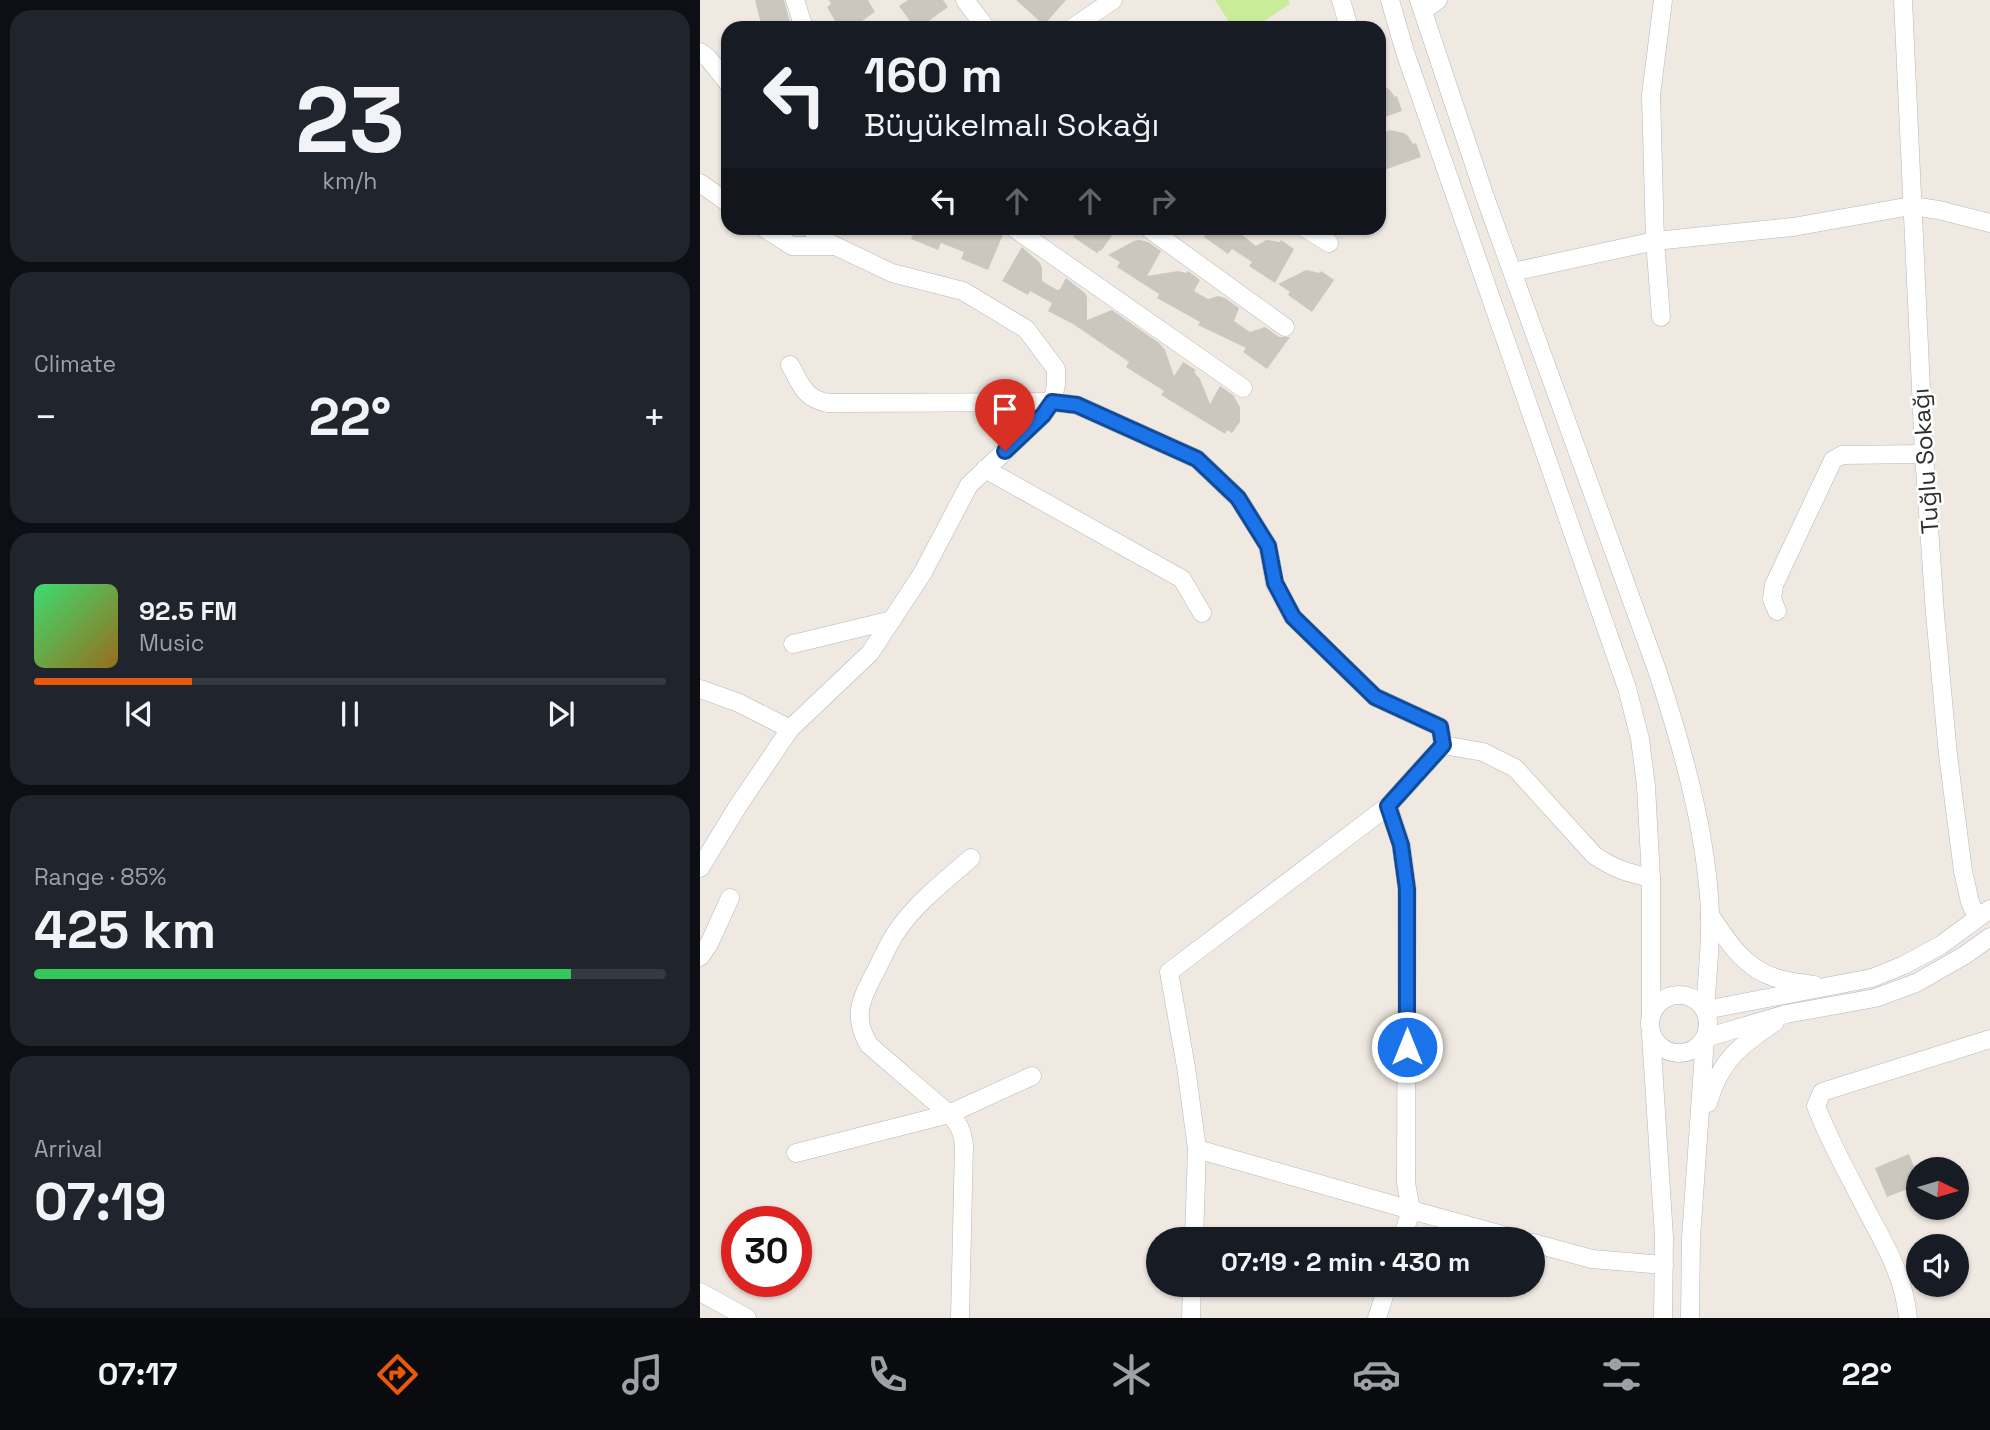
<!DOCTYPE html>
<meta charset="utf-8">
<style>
body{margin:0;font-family:"Space Grotesk",sans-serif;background:#20242c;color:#f1f3f6;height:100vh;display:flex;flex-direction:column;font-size:26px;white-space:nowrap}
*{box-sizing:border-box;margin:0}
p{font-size:23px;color:#9ea1a6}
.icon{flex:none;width:38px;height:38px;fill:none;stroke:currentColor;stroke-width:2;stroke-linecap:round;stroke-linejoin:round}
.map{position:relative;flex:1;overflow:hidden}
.drawer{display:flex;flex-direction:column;gap:10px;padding:10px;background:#0d0f14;width:700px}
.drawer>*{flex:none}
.top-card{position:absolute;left:21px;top:21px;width:665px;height:214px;border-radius:21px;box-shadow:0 2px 5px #0004;background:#171b24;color:#f1f3f6;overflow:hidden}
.needle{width:46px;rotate:95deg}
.tools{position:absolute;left:1206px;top:1157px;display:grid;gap:14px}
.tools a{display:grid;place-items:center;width:63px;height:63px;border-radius:50%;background:#171b24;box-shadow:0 2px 5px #0004;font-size:35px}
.speed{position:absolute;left:21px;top:1206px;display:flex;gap:14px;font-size:35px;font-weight:700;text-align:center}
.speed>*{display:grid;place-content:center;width:91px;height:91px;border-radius:50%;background:#171b24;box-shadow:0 2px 5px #0004;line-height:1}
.speed .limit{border:10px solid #d22;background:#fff;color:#111}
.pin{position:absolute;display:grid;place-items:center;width:60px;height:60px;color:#fff;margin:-72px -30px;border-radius:50% 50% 50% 0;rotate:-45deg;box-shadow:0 0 7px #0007}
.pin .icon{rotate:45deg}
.me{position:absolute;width:77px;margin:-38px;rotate:0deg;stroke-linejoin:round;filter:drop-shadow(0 0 5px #0008)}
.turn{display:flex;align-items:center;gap:24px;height:147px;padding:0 28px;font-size:32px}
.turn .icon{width:91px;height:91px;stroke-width:2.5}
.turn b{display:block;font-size:49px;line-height:60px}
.lanes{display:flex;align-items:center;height:66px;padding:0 28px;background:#0003;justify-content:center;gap:35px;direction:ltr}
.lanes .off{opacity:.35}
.big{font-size:52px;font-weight:700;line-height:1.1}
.drawer .widget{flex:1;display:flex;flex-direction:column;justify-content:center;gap:10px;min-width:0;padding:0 24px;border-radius:21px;background:#20242c}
.drawer .dial{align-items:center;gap:0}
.dial b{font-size:91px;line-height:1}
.song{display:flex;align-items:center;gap:21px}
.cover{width:84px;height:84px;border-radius:10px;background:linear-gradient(135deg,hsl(140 70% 55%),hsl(40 70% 35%))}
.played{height:7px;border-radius:4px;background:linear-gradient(90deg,#ea580c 25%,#363941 25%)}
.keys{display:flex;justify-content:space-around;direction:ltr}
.heat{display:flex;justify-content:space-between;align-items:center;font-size:38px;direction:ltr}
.charge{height:10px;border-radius:5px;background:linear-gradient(90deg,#34c759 85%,#363941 0)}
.trip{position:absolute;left:446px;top:1227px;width:399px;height:70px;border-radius:35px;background:#171b24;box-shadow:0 2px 5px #0004;font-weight:700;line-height:70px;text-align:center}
.tabs{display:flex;height:112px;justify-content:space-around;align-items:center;background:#090b0e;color:#9ea1a6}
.tabs .icon{width:49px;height:49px}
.tabs .selected{color:#ea580c}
.tabs b{font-size:32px;color:#f1f3f6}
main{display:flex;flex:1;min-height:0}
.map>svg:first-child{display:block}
.pitch{fill:#c9ec9a}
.building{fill:#cbc7bf}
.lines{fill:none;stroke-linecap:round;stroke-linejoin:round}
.minor-casing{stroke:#b4b7c1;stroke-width:19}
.minor{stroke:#fff;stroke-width:18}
.route-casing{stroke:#114b97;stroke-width:18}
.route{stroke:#1a73e8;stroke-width:12}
.labels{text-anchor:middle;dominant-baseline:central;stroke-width:5;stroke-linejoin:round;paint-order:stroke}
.street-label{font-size:24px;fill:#2e2e2e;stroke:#fff}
</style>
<main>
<section class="drawer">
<div class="widget dial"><b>23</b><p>km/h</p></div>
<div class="widget"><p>Climate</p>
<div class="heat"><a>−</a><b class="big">22°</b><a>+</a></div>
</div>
<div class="widget">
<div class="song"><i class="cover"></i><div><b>92.5 FM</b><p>Music</p></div></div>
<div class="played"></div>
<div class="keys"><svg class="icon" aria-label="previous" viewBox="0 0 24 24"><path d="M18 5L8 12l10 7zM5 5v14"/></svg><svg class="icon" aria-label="pause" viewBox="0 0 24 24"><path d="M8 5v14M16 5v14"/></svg><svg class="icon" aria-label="next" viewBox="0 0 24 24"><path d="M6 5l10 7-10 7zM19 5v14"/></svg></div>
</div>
<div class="widget"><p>Range · 85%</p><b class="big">425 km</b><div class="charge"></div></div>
<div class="widget"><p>Arrival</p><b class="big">07:19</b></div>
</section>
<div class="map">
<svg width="1290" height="1318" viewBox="0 0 1290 1318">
<rect width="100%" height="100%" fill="#efe9e1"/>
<path class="pitch" d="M 515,0 L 588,0 L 590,4 L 553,28 L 533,28 Z"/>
<g class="building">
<path d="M 55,0 L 84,0 L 91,26 L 85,28 L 62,28 Z"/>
<path d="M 129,0 L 168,0 L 175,12 L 152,28 L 139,28 L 127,7 L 131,4 Z"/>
<path d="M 208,0 L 243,0 L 248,7 L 219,28 L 215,28 L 199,6 Z"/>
<path d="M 316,0 L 366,0 L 344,25 Z"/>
<path d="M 679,82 L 690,90 L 695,97 L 697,96 L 702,111 L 679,119 Z"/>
<path d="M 690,130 L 704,133 L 708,136 L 713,144 L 716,143 L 721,157 L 684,170 L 679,156 L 679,135 Z"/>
<path d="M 216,228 L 247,228 L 266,235 L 279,228 L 293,228 L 304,232 L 288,270 L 261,259 L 264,252 L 241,243 L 238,250 L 211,239 Z"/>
<path d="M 380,228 L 415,228 L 411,233 L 413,234 L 401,251 L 400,250 L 397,253 L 373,237 Z"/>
<path d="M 511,228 L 547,228 L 542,235 L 556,246 L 566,240 L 580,242 L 581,240 L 594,249 L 575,283 L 549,266 L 552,262 L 532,249 L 528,254 L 504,237 Z"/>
<path d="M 439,240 L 448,242 L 461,251 L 447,276 L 478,271 L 486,273 L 488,271 L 500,280 L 494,291 L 508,299 L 518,296 L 525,298 L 539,308 L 534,321 L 550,332 L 565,327 L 579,337 L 590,337 L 567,369 L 543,352 L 546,348 L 498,325 L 500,322 L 457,298 L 459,294 L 417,267 L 420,262 L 408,255 L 434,241 Z"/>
<path d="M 322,247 L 340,263 L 342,268 L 342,281 L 357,290 L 360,289 L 366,278 L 385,293 L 387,297 L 387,320 L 412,310 L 459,343 L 465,350 L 474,376 L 483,362 L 496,370 L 494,372 L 500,379 L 510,404 L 520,386 L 533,395 L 540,407 L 540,422 L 532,433 L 527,430 L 525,434 L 461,395 L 464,391 L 426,367 L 429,362 L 373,324 L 348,311 L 352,303 L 330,291 L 328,295 L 302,281 Z"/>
<path d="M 606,270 L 620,273 L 621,271 L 634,280 L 612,312 L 588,295 L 590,292 L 578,284 Z"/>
<path d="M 1209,1154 L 1218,1177 L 1218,1185 L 1187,1197 L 1175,1168 Z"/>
</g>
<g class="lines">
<g class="minor-casing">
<g id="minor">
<path d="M 95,0 L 104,28"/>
<path d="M 265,0 L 286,28"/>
<path d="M 641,0 L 649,28"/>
<path d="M 690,0 L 705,52 L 927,688 L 940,739 L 946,786 L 951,878 L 951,1015"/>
<path d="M 719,0 L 785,197 L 957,670 C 982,746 1007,833 1010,914 C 1011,945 1007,978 1005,1010 L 1172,978 L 1204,965 L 1241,945 L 1290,909"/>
<path d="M 1203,0 L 1224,454 L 1235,614 L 1248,755 L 1263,871 L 1270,902 L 1277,918"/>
<path d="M 723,11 L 738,0"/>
<path d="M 372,28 L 413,0"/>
<path d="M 0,52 L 8,58 L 28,83"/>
<path d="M 0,183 L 28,203"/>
<path d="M 64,228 L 92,246 L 135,246"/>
<path d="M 314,228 L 543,388"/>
<path d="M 448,228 L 585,327"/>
<path d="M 605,228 L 629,243"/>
<path d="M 813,272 L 955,241 L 1093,227 L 1211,206 L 1239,210 L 1290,223"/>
<path d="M 961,317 L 955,241 L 951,95 L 963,0"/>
<path d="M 90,365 C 101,384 104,399 128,403 L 352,402 L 377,405 L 497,459 L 538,498 L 568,546 L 575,584 L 593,617 L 675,697 L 740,727 L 743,745 L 783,752 L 815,768 L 894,855 C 914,869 928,873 951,878"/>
<path d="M 285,469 L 482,579 L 502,613"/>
<path d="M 1077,611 L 1072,599 L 1074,585 L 1133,460 L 1142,455 L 1224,454"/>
<path d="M 93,644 L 192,620"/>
<path d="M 0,689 L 39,703 L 90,729"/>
<path d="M 688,806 L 701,844 L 707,889 L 706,1183 L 711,1210"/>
<path d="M 0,868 L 38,806 L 90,729 L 170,653 L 222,574 L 269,485 L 343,415 L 352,402 L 356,385 L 356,369 L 326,329 L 263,291 L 192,273 L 125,241 L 110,228"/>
<path d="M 1010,915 C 1028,942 1044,968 1076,978 C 1088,982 1102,983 1114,985"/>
<path d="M 0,957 L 9,944 L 30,898"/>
<circle cx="979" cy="1024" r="29"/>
<path d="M 951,1034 L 964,1237 L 963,1318"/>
<path d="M 1008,1103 C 1020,1060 1040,1046 1075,1022"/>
<path d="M 497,1149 L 711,1210"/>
<path d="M 96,1153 L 249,1114 L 332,1076"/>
<path d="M 494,1239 L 497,1149 L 486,1067 L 469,972 L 688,806 L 743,745"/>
<path d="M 702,1239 L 711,1210 L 817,1239"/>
<path d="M 833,1243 L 892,1259 L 964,1265"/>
<path d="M 0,1292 L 47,1318"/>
<path d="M 260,1318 L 264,1145 C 262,1131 259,1123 249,1114 L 169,1045 C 151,1015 162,997 177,969 C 183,956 189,943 197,931 C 217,902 245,881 271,858"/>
<path d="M 491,1318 L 492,1284"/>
<path d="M 677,1318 L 688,1284"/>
<path d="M 990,1318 L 991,1238 L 1005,1038 L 1086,1014 L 1175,998 L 1216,983 L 1265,955 L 1290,937"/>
<path d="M 1208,1318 C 1204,1278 1187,1248 1168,1213 C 1150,1177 1130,1143 1116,1106 L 1122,1092 L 1290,1039"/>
</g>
</g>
<use href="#minor" class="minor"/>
</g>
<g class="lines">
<g class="route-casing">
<path id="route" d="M 305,451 L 343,415 L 352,402 L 377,405 L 497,459 L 538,498 L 568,546 L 575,583 L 593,617 L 675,697 L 740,727 L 743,745 L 688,806 L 701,845 L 707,889 L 707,1047"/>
</g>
<use href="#route" class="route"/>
</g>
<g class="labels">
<g class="street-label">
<text transform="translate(1225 461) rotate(-94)">Tuğlu Sokağı</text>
</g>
</g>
</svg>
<div class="tools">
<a><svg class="needle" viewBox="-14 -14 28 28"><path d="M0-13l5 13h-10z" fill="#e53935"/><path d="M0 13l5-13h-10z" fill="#9ea1a6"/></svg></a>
<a><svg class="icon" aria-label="sound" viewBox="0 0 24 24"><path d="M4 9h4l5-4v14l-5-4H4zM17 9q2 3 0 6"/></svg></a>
</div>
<div class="speed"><div class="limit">30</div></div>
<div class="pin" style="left:305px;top:451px;background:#d93025"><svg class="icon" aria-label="arrive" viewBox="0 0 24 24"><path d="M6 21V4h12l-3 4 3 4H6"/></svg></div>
<svg class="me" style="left:707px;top:1047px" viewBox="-20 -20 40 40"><circle r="17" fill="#1a73e8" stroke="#fff" stroke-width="3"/><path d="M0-11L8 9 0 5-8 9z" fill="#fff"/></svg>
<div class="trip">07:19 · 2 min · 430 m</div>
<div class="top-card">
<div class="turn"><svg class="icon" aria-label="left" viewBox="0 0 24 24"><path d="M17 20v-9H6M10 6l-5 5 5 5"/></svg><div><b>160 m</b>Büyükelmalı Sokağı</div></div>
<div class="lanes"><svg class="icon" aria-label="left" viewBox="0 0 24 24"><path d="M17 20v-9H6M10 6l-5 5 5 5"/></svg><svg class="icon off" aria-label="ahead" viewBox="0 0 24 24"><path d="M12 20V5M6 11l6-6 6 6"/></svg><svg class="icon off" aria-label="ahead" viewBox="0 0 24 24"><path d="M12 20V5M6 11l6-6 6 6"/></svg><svg class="icon off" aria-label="right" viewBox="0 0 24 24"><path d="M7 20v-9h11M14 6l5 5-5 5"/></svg></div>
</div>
</div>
</main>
<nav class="tabs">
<b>07:17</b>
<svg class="icon selected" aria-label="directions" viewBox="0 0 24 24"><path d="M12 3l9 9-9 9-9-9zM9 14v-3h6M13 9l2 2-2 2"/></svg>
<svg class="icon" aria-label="music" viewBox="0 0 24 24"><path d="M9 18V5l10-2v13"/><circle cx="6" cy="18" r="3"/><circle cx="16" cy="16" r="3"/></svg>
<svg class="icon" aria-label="phone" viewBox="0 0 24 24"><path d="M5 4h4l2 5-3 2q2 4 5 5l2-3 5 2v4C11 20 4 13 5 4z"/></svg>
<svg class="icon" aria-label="climate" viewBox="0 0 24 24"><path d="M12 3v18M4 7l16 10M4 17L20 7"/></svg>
<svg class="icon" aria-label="car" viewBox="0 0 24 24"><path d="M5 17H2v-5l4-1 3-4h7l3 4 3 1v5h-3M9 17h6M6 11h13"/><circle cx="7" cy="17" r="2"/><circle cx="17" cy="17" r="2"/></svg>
<svg class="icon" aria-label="filters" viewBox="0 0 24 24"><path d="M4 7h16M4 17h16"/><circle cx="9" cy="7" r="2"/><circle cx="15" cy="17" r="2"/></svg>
<b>22°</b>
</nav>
